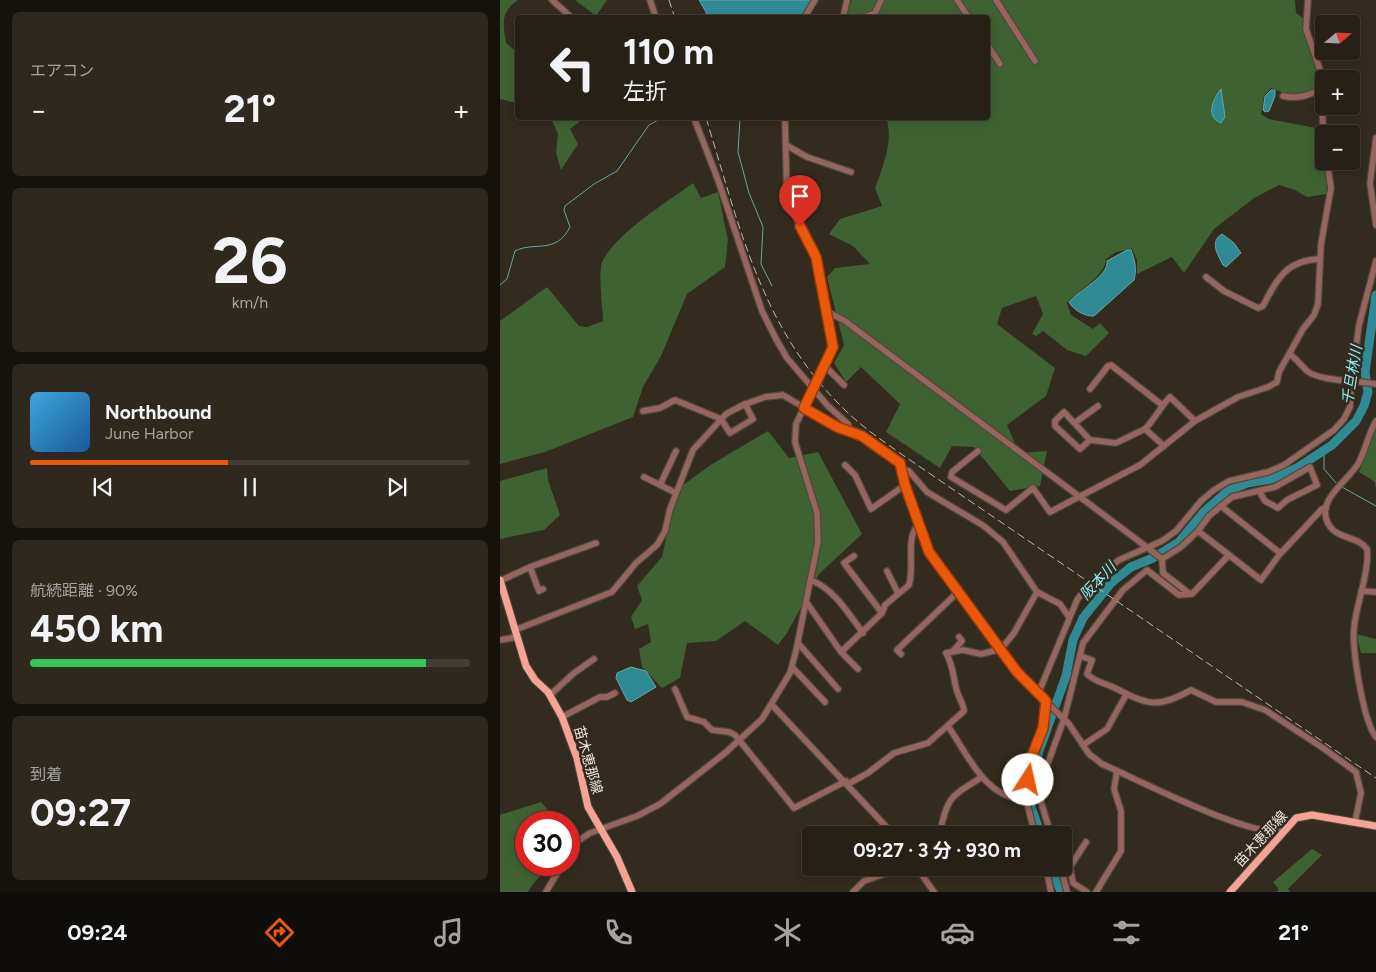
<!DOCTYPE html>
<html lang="ja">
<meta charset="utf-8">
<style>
body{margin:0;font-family:Figtree,"Noto Sans JP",sans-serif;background:#2e281f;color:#f1f3f6;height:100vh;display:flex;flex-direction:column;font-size:19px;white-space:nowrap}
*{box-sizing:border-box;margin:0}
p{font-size:16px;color:#a4a3a1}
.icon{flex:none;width:28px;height:28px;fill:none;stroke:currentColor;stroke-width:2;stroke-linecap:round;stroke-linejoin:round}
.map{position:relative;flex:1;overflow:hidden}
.sheet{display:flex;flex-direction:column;gap:12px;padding:12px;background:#15120c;width:500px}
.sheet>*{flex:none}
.top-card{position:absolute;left:15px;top:15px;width:475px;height:105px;border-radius:5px;box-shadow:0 2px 8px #0003,0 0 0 1px #423e35;background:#262016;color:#f1f3f6;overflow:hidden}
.needle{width:32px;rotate:71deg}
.fabs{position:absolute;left:815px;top:15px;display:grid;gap:10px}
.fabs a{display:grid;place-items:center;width:45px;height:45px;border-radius:5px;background:#262016;box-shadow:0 2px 8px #0003,0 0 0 1px #423e35;font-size:25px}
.speed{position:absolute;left:15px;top:811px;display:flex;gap:10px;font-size:25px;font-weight:700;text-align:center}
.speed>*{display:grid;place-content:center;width:65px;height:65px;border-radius:50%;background:#262016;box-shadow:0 2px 8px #0003,0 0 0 1px #423e35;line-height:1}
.speed .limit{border:8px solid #d22;background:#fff;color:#111}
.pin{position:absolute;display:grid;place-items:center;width:42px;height:42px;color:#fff;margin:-51px -21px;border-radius:50% 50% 50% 0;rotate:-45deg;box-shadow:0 0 5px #0007}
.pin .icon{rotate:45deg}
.me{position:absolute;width:55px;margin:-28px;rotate:10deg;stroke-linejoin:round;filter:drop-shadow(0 0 4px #0008)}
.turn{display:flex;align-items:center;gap:18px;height:105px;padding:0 25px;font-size:22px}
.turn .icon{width:65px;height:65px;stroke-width:2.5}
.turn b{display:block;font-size:35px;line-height:42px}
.big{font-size:38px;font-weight:700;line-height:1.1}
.sheet .tile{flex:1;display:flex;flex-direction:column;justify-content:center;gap:8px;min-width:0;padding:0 18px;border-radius:8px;background:#2e281f}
.sheet .dial{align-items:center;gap:0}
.dial b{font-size:65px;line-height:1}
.song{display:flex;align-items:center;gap:15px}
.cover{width:60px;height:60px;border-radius:8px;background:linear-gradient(135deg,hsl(200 70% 55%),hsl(210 70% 35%))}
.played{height:5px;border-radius:2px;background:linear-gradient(90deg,#ea580c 45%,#423e35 45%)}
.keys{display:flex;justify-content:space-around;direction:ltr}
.heat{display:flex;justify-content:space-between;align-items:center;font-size:28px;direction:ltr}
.charge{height:8px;border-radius:4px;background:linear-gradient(90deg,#34c759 90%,#423e35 0)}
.trip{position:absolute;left:302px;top:826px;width:270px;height:50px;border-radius:5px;background:#262016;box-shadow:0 2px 8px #0003,0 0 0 1px #423e35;font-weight:700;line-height:50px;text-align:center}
.dock{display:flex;height:80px;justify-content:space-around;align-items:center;background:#0f0d09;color:#a4a3a1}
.dock .icon{width:35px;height:35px}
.dock .active{color:#ea580c}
.dock b{font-size:22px;color:#f1f3f6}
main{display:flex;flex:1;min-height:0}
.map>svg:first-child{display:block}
.forest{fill:#3e6232}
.water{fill:#2f8a94;stroke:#67a5aa}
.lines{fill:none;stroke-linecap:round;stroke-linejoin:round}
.stream{stroke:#67a5aa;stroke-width:1}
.river{stroke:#2f8a94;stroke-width:9}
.minor-casing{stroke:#50493c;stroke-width:8}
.major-casing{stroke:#50493c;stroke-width:9}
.minor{stroke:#96655d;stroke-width:5.5}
.major{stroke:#f4a396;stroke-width:7}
.rail{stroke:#bcb6ac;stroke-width:1;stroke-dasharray:8 4;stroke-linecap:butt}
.minor-bridge-casing{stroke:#50493c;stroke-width:8;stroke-linecap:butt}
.minor-bridge{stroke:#96655d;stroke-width:5.5}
.route-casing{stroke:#983908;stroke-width:12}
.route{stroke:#ea580c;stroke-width:9}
.labels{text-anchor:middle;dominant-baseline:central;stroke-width:5;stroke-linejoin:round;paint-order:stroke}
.street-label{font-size:14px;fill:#eae5dc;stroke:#332b1d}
.water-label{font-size:15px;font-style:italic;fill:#8decf8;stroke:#332b1d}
</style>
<main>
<section class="sheet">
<div class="tile"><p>エアコン</p>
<div class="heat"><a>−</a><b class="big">21°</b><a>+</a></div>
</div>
<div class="tile dial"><b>26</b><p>km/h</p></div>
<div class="tile">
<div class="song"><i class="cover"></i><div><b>Northbound</b><p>June Harbor</p></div></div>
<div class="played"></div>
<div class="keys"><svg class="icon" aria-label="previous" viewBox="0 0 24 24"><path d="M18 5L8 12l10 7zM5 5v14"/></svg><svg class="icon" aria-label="pause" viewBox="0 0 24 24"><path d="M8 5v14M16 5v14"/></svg><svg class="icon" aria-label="next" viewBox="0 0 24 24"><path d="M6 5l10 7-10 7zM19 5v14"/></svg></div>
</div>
<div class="tile"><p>航続距離 · 90%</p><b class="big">450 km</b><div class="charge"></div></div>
<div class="tile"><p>到着</p><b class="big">09:27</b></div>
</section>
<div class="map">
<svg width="876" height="892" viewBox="0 0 876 892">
<rect width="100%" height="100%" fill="#332b1d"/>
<g class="forest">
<path d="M 0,0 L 18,0 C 0,12 3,24 6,43 L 17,52 L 17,103 L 0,99 Z"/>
<path d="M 75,0 L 107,0 L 96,16 Z"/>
<path d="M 352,0 L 795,0 L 796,13 L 803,18 C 809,42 818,64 820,88 L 795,97 L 771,88 L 764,96 L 761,114 L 769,119 L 816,128 L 820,134 L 828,177 L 826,194 L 807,197 L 795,190 L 779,185 L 754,198 L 714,229 L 684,273 L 672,257 L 637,274 L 637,260 L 632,249 L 616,252 L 606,259 C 605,277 578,290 567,303 L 571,315 L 593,329 L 600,323 L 609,333 L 586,356 L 567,350 L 543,331 L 536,336 L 532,334 L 543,314 L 536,296 L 502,308 L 497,324 L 555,368 L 546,396 L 507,425 L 519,453 L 547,451 L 540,486 L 510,491 L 474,447 L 452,446 L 440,468 L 386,432 L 400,404 L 361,367 L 346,382 L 334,363 L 344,345 L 327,277 L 335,268 L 370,264 L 353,246 L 329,234 L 340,219 L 382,206 L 375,188 C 383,166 394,140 386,118 L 488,118 L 488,18 L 344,17 Z"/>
<path d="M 51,118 L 84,118 L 70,129 L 78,144 L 61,170 L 56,152 L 58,134 Z"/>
<path d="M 193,183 L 201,198 L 218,192 L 228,240 L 225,267 L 187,294 L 161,356 L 143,387 L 133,417 L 45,452 L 0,464 L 0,321 L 47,287 L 79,326 L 87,327 L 103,321 C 103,308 97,271 103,260 C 118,232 167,202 193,183 Z"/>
<path d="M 876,426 L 876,489 L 875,482 L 859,472 Z"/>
<path d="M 268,431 L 289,458 L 318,452 L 362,534 L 319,574 L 287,633 L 278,645 L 245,621 L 216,641 L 187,643 L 180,678 L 162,688 L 142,667 L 139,649 L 151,642 L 148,624 L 135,629 L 131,617 L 142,600 L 137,586 L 162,557 L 176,490 L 212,464 Z"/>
<path d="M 47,468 L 48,480 L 60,515 L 44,530 L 0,539 L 0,481 Z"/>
<path d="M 856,634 L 876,639 L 876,653 L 861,653 Z"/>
<path d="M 41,802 L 47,809 L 43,822 L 26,822 L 26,865 L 48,865 C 43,876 33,881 28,892 L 0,892 L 0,815 Z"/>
<path d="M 812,849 L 822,855 L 788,889 L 790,892 L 776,892 L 779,890 L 773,882 Z"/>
</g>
<g class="water">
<path d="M 199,0 L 311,0 L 301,18 L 206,17 L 206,12 Z"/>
<path d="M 721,89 L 725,117 L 721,123 C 705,117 713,99 721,89 Z"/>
<path d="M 771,90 L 775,90 L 775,96 L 769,111 L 765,112 L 763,110 L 765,96 Z"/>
<path d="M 722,234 L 734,243 L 741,253 L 726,267 L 723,265 C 718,255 709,242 722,234 Z"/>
<path d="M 627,250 L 631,250 C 635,260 637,270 634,280 L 594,316 C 586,317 573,310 569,302 C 578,291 609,276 607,261 Z"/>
<path d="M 131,667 L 146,671 L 156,687 L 131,702 L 127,700 L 116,678 L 117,673 Z"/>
</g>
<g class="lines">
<g class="stream">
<path d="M 240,118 L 238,152 L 249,193 L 263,227 L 261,264 L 272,286"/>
<path d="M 0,285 L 7,279 L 15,251 C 34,241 56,255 70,227 L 64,210 L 65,206 L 94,184 L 117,171 L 149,125 L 162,118"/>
<path d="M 824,449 L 824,469 L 838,485"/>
<path d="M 842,487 L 876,506"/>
</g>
<g class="river">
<path d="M 541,835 L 531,807 L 532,781 L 539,751 L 566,676 L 573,640 L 583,618 L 611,583 L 631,567 L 653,558 L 679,542 L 704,512 L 728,491 L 747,483 L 771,479 L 797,468 L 832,445 L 856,421 L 864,406 L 868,392 L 865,372 L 876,295"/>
<path d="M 552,868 L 561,892"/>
</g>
<g class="minor-casing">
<g id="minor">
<path d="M 52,0 L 72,18"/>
<path d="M 150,0 L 156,18"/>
<path d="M 457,0 L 469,18"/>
<path d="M 496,0 L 535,61"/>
<path d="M 808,0 L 806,29 L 820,70 L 824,144"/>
<path d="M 304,18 L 315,0"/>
<path d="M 343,18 L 347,0"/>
<path d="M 361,18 L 375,13 L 381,0"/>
<path d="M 488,45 L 500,64"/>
<path d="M 783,96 C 798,99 807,96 821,89"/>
<path d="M 194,118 L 218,180 L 262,311 L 276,339 L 287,358 L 328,406 L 348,424 L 351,432"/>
<path d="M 285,118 L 287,200 L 316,257 L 332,334 L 333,347 L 323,370"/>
<path d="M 876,138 L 870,183 L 876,225"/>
<path d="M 286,145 L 307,157 L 351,172"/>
<path d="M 706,277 L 724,291 L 758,308 L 763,306 C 777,279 786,260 820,259"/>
<path d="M 328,312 L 345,321 L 648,548 L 662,559 L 663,573 L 690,594"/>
<path d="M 790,354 C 796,359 801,365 807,371 C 819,381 859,381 876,384"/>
<path d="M 325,366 L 344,385"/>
<path d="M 590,389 L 608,366 L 611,365 L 662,405"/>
<path d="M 143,411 L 160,408 L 175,400 L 221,419 L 230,433 L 253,419 L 245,404"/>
<path d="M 564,412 L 590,440 L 580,449 L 555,426 L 555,421 Z"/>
<path d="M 876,421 C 868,434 866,450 858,464 C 848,481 814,501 829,525 C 837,539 858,536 867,549 C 870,570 856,605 854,628 C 852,649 863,721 876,737"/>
<path d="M 576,422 L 598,406"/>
<path d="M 645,429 C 655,419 660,407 670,397 L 695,421"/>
<path d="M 590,440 L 616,443 L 645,429 L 664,446"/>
<path d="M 478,451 L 452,472 L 451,477 L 506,510 L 533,488 L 550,512 L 640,465 L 695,421 L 738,397 L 768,387 L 777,382 L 779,372 L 803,329 L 814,315 L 818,304 L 821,244 L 831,188 L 827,161"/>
<path d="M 345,465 L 355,475 L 371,509 L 405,485"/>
<path d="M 402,469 L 409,471 L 427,492 L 484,526 L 503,542 L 537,592 L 560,604 L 569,617"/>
<path d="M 144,477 L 176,493"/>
<path d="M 160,485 L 176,451"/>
<path d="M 721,506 L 780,553"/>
<path d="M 698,531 L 729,555"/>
<path d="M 354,556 L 344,563 L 382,613"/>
<path d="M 662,559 L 681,547 L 698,531 L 709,516 L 732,497 L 775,487 L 810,467 L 817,485 L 787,500 L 778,508 L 765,501 L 759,491"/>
<path d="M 387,571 L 398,593"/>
<path d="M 311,580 C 335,590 348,613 363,633"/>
<path d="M 0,581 L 30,567"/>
<path d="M 43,589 L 39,591 L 30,567 L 96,543"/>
<path d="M 861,591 L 876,592"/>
<path d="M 307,603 L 341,652 L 382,613 L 385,605 L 409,585 C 415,566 405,539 418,525"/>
<path d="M 15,630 L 112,592 L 136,563 L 157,545 L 165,531 L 170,509 L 193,450 L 226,414 L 243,405 L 265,397 L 283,395 L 337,427 L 362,436 L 400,463 L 404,483 L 429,552 L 523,679 L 569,724 L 589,754 L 602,764 C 639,780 750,838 783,831"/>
<path d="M 0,640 L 17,637"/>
<path d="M 298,643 L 338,689"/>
<path d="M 453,651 L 462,641 L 459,637"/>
<path d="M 341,652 L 358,669"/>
<path d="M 401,654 L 397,650 L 458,592"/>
<path d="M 580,656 L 592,660 L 587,674 C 598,684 604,682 615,688 C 648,705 657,709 691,690 L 716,702 L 742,702 L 765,710 L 823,748 L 856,772 L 861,793 L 855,822"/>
<path d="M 292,667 L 325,702"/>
<path d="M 175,689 L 187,717 L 204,722 L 212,730 L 229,732 L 235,735 L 294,808 L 346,781"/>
<path d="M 538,694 L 577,600 L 588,585 L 619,560 L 662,541 L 676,531 L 701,501 L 714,490 L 729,481 L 768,472 L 784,465 L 834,430 L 844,419 L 850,407 L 851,385 L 859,325 L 876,261"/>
<path d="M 50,695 L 74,673 L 94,659"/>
<path d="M 272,705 L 394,835"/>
<path d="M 62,717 L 100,697 L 107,697 L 115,693"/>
<path d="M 448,726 C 468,755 486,800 526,799"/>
<path d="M 583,745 L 607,729 L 626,695"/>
<path d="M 348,784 L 368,773 L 394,753 L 428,743 L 464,711 C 463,702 458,697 456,688 C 453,675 453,665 446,653 L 463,650 L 481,654 L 501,649 L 514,633 L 537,592"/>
<path d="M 439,835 C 449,796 447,799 482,777"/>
<path d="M 535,835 L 526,799 L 530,761 L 543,728 L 546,701"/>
<path d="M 551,835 L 541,802 L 541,782 L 564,719 L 583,643 L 623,590 L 647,570 L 679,595 L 692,594 L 729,555 L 761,580 L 779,555 L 822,509 L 826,508"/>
<path d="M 586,842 L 570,867 L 573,883 L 587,892"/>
<path d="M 69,853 L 78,841 L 90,833 L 137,816 L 160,804 L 225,753 L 262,719 L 290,673 L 296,651 L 318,542 L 317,513 L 295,442 L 296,424 L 309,397"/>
<path d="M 417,868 L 434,892"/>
<path d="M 546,868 L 551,892"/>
<path d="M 561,868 L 567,892"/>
<path d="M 46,892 L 62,865"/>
<path d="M 353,892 L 364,881 L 402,868"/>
<path d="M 596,892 L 621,851 L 621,811 L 614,789 L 617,771"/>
</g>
</g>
<g class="major-casing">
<g id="major">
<path d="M 0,580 L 26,666 L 35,680 L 48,692 L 62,717 L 77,758 L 88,807 L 117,857 L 132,892"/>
<path d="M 730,892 L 796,818 L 812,815 L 876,826"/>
</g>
</g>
<use href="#minor" class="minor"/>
<use href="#major" class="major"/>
<g class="rail">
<path d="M 169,0 L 175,18"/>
<path d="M 206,118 C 239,224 261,329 344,409 C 362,427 383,441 404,456 L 876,778"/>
</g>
<g class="minor-bridge-casing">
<path id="minor-bridge" d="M 309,397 L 323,370"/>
</g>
<use href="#minor-bridge" class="minor-bridge"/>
</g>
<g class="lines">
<g class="route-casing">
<path id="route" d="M 300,226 L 316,257 L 333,347 L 304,408 L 337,427 L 362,436 L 400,463 L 405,485 L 429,552 L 517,672 L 546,701 L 543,728 L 530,761 L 528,780"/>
</g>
<use href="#route" class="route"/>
</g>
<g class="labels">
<g class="street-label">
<text transform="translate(88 760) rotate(74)">苗木恵那線</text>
<text transform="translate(761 839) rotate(-47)">苗木恵那線</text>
</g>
<g class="water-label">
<text transform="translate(852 375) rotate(-81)">千旦林川</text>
<text transform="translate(598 581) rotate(-47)">阪本川</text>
</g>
</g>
</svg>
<div class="fabs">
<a><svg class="needle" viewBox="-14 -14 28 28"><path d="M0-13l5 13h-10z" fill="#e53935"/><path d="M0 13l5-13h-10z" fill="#a4a3a1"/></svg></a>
<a>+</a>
<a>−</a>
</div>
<div class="speed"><div class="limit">30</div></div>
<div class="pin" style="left:300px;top:226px;background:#d93025"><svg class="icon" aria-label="arrive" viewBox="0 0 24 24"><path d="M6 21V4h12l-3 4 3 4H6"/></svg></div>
<svg class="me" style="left:528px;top:780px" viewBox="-20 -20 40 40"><circle r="19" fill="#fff"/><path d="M0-13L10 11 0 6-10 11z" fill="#ea580c"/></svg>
<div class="trip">09:27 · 3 分 · 930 m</div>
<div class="top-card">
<div class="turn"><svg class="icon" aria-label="left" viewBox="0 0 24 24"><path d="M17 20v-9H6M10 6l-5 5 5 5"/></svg><div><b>110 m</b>左折</div></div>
</div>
</div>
</main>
<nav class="dock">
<b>09:24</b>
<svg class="icon active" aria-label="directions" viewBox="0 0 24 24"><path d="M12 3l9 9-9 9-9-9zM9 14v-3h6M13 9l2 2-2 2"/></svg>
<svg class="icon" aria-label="music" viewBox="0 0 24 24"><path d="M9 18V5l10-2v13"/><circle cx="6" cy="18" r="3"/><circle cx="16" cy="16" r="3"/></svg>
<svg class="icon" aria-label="phone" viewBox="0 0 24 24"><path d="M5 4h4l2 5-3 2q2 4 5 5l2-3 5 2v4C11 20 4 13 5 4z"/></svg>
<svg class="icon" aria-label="climate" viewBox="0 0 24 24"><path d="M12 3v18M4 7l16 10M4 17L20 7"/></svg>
<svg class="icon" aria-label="car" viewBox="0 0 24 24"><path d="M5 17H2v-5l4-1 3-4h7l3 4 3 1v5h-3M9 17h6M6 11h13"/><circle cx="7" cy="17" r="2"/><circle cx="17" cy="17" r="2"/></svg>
<svg class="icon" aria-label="filters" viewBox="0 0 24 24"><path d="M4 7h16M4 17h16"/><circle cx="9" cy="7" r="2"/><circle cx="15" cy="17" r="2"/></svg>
<b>21°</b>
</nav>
